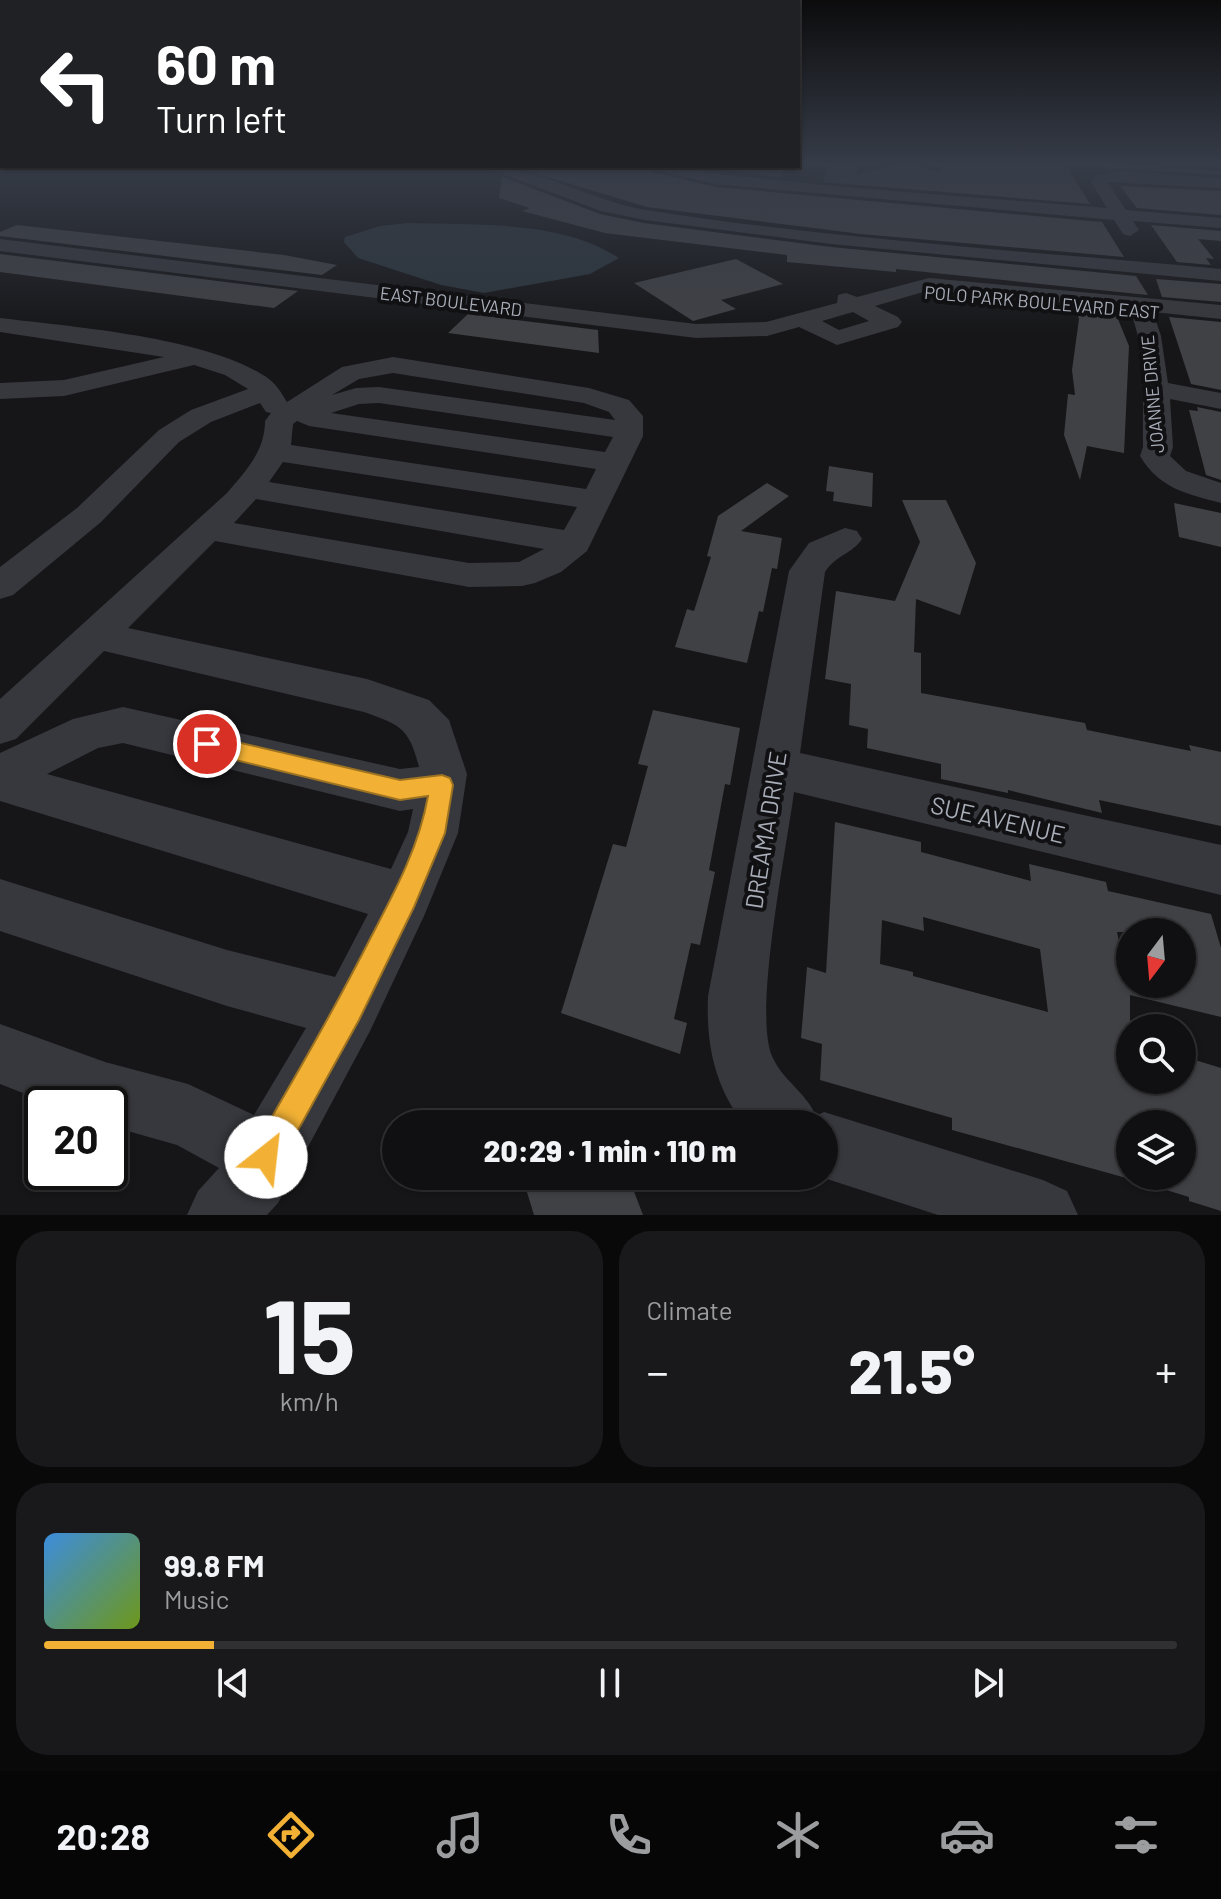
<!DOCTYPE html>
<meta charset="utf-8">
<style>
body{margin:0;font-family:Barlow,sans-serif;background:#19191b;color:#f1f3f6;height:100vh;display:flex;flex-direction:column;font-size:30px;white-space:nowrap}
*{box-sizing:border-box;margin:0}
p{font-size:26px;color:#9c9d9f}
.icon{flex:none;width:44px;height:44px;fill:none;stroke:currentColor;stroke-width:2;stroke-linecap:round;stroke-linejoin:round}
.map{position:relative;height:1215px;overflow:hidden}
.side{display:flex;flex-direction:column;gap:16px;padding:16px;background:#09090a;flex:1}
.side>*{flex:none}
.guide{position:absolute;left:0px;top:0px;width:800px;height:168px;box-shadow:0 2px 6px #0004,0 0 0 2px #303032;background:#202124;color:#fff;overflow:hidden}
.needle{width:52px;rotate:196deg}
.fabs{position:absolute;left:1116px;top:918px;display:grid;gap:16px}
.fabs a{display:grid;place-items:center;width:80px;height:80px;border-radius:50%;background:#101012;box-shadow:0 2px 6px #0004,0 0 0 2px #303032;font-size:40px}
.speed{position:absolute;left:24px;top:1086px;display:flex;gap:16px;font-size:40px;font-weight:700;text-align:center}
.speed>*{display:grid;place-content:center;width:104px;height:104px;border-radius:50%;background:#101012;box-shadow:0 2px 6px #0004,0 0 0 2px #303032;line-height:1}
.speed .limit{border:4px solid #111;border-radius:12px;background:#fff;color:#111}
.pin{position:absolute;display:grid;place-items:center;width:68px;height:68px;color:#fff;margin:-34px;border:4px solid #fff;border-radius:50%;box-shadow:0 2px 8px #0007}
.me{position:absolute;width:88px;margin:-44px;rotate:29deg;stroke-linejoin:round;filter:drop-shadow(0 0 6px #0008)}
.turn{display:flex;align-items:center;gap:28px;height:168px;padding:0 24px;font-size:36px}
.turn .icon{width:104px;height:104px;stroke-width:2.5}
.turn b{display:block;font-size:56px;line-height:68px}
.big{font-size:60px;font-weight:800;line-height:1.1}
.side .card{flex:1;display:flex;flex-direction:column;justify-content:center;gap:12px;min-width:0;padding:0 28px;border-radius:32px;background:#19191b}
.side .dial{align-items:center;gap:0}
.dial b{font-size:104px;line-height:1}
.song{display:flex;align-items:center;gap:24px}
.cover{width:96px;height:96px;border-radius:12px;background:linear-gradient(135deg,hsl(210 70% 55%),hsl(80 70% 35%))}
.played{height:8px;border-radius:4px;background:linear-gradient(90deg,#f2b134 15%,#303032 15%)}
.keys{display:flex;justify-content:space-around;direction:ltr}
.heat{display:flex;justify-content:space-between;align-items:center;font-size:44px;direction:ltr}
.side .tiles{flex:1;display:grid;gap:16px;grid-template-columns:1fr 1fr}
.card:last-child{grid-column:span 2}
.trip{position:absolute;left:382px;top:1110px;width:456px;height:80px;border-radius:40px;background:#101012;box-shadow:0 2px 6px #0004,0 0 0 2px #303032;font-weight:800;line-height:80px;text-align:center}
.tabs{display:flex;height:128px;justify-content:space-around;align-items:center;background:#060607;color:#9c9d9f}
.tabs .icon{width:56px;height:56px}
.tabs .selected{color:#f2b134}
.tabs b{font-size:36px;color:#f1f3f6}
.map>svg:first-child{display:block}
.water{fill:#2c353c}
.building{fill:#404145;fill-rule:evenodd}
.lines{fill:none;stroke-linecap:round;stroke-linejoin:round}
.minor{fill:#37383d;fill-rule:evenodd}
.route{fill:#f2b134;stroke:#9d7322;stroke-width:2}
.labels{text-anchor:middle;dominant-baseline:central;stroke-width:8;stroke-linejoin:round;paint-order:stroke}
.far-street-label{font-size:18px;fill:#a8adb8;stroke:#111113}
.near-street-label{font-size:24px;fill:#a8adb8;stroke:#111113}
</style>
<div class="map">
<svg width="1221" height="1215" viewBox="0 0 1221 1215">
<rect width="100%" height="100%" fill="#161618"/>
<path class="water" d="M 408,223 C 476,225 562,220 619,258 L 590,274 L 484,293 L 441,285 L 358,258 L 344,242 L 345,237 L 380,226 Z"/>
<g class="building">
<path d="M 828,164 L 858,164 L 857,174 L 898,164 L 914,164 L 940,172 L 940,164 L 1065,164 L 1090,204 L 823,182 Z"/>
<path d="M 1103,164 L 1221,171 L 1221,175 L 1120,168 L 1108,170 Z"/>
<path d="M 511,166 L 646,166 L 651,172 L 716,187 L 1102,222 L 1124,257 L 861,234 L 647,207 Z"/>
<path d="M 693,166 L 749,166 L 784,169 L 780,177 Z"/>
<path d="M 502,177 L 600,214 L 644,223 L 831,247 L 1136,276 L 1148,295 L 896,269 L 896,272 L 787,262 L 787,255 L 605,233 L 522,211 L 530,208 L 499,198 Z"/>
<path d="M 1120,186 L 1221,191 L 1221,215 L 1137,208 Z"/>
<path d="M 17,225 L 284,255 L 337,265 L 322,275 L 0,236 L 0,232 Z"/>
<path d="M 1151,225 L 1221,231 L 1221,241 L 1198,239 L 1214,259 L 1206,258 L 1211,265 L 1177,262 Z"/>
<path d="M 0,254 L 298,291 L 274,308 L 0,272 Z"/>
<path d="M 736,259 L 783,284 L 721,300 L 736,309 L 693,321 L 634,283 Z"/>
<path d="M 1156,279 L 1221,284 L 1221,302 L 1162,297 Z"/>
<path d="M 1075,308 L 1115,312 L 1129,346 L 1124,453 L 1087,446 L 1080,480 L 1064,435 L 1068,394 L 1075,395 L 1072,370 L 1079,319 Z"/>
<path d="M 468,314 L 598,330 L 599,353 L 448,333 Z"/>
<path d="M 1169,317 L 1221,322 L 1221,390 L 1191,384 Z"/>
<path d="M 1197,407 L 1221,412 L 1221,480 L 1206,475 L 1189,410 L 1198,411 Z"/>
<path d="M 829,466 L 873,473 L 872,507 L 833,501 L 834,492 L 826,491 Z"/>
<path d="M 767,483 L 789,496 L 741,531 L 782,538 L 777,569 L 772,568 L 763,612 L 759,611 L 747,663 L 675,647 L 687,609 L 694,611 L 711,557 L 707,556 L 718,516 Z"/>
<path d="M 902,500 L 946,500 L 976,563 L 960,615 L 916,599 L 914,652 L 921,653 L 921,693 L 1085,723 L 1087,730 L 1191,751 L 1189,745 L 1221,752 L 1221,826 L 1099,800 L 1102,813 L 1008,790 L 1008,793 L 941,779 L 941,764 L 867,748 L 868,729 L 849,725 L 851,684 L 825,679 L 836,591 L 895,601 L 920,542 Z"/>
<path d="M 1174,503 L 1221,513 L 1221,547 L 1179,537 Z"/>
<path d="M 653,710 L 740,728 L 730,785 L 725,784 L 709,870 L 715,872 L 700,945 L 691,943 L 674,1019 L 687,1023 L 680,1054 L 561,1013 L 613,844 L 626,847 L 648,766 L 638,764 Z"/>
<path d="M 835,822 L 921,842 L 921,852 L 1031,881 L 1029,864 L 1106,882 L 1108,891 L 1211,914 L 1221,948 L 1221,1017 L 1130,995 L 1130,1080 L 1182,1080 L 1182,1056 L 1221,1068 L 1221,1211 L 1189,1201 L 1189,1197 L 1137,1181 L 1138,1176 L 1182,1176 L 1182,1124 L 1130,1124 L 1130,1179 L 952,1130 L 952,1118 L 820,1080 L 822,1044 L 801,1038 L 807,967 L 826,973 ZM 923,917 L 1040,949 L 1048,1012 L 913,976 L 913,972 L 880,964 L 882,920 L 924,931 ZM 1117,932 L 1182,932 L 1182,984 L 1128,984 Z"/>
<path d="M 522,1176 L 628,1176 L 643,1215 L 534,1215 Z"/>
</g>
<g class="lines">
<g class="minor">
<path d="M 482,166 C 538,166 590,201 646,210 C 836,240 1030,251 1221,269 L 1221,281 L 831,244 L 645,220 L 601,211 Z"/>
<path d="M 649,166 L 678,166 L 716,174 L 855,188 L 1107,208 L 1091,182 L 1096,175 L 1120,171 L 1221,178 L 1221,188 L 1107,182 L 1126,210 L 1221,218 L 1221,228 L 1133,221 L 1139,230 L 1130,236 L 1123,234 L 1114,220 L 716,184 L 652,169 Z"/>
<path d="M 0,239 L 696,324 L 766,322 L 837,303 L 838,295 L 846,293 L 857,297 L 929,278 L 1221,305 L 1221,319 L 1153,312 L 1161,336 L 1168,383 L 1221,393 L 1221,409 L 1170,399 L 1173,447 L 1170,456 L 1186,471 L 1221,483 L 1221,503 C 1186,494 1159,488 1140,456 L 1143,447 C 1142,402 1147,353 1130,310 L 930,290 L 875,306 L 898,317 L 902,322 L 898,327 L 837,345 L 799,327 L 767,336 L 696,338 L 0,251 ZM 853,312 L 869,321 L 839,330 L 822,321 Z"/>
<path d="M 0,318 C 73,327 210,337 269,379 C 278,386 281,393 287,402 L 342,367 L 393,357 L 589,388 L 629,400 L 643,416 L 643,436 L 587,551 L 561,572 L 535,583 L 522,586 L 469,587 L 215,541 L 128,628 L 367,679 L 429,700 L 449,720 L 467,774 L 458,833 L 424,916 L 370,1031 L 278,1203 L 267,1215 L 187,1215 L 198,1191 L 219,1168 L 177,1145 L 110,1126 L 110,1104 L 51,1104 L 0,1084 L 0,1024 L 105,1062 L 188,1084 L 254,1115 L 306,1028 L 227,1006 L 0,931 L 0,879 L 227,950 L 335,977 L 368,914 L 0,801 L 0,753 L 73,719 L 123,707 L 400,769 L 419,767 C 409,728 401,725 364,712 L 104,651 L 16,739 L 0,744 L 0,699 L 227,493 C 246,471 265,451 265,421 L 271,413 L 266,412 L 260,403 L 211,422 L 179,442 L 101,522 L 13,595 L 0,599 L 0,567 L 77,508 L 159,430 L 191,410 L 248,389 L 225,375 L 194,365 L 64,396 L 0,399 L 0,383 L 64,380 L 164,357 L 0,332 ZM 393,373 L 584,403 L 609,412 L 615,420 L 379,387 L 356,388 L 332,395 L 359,379 ZM 379,403 L 613,437 L 605,452 L 331,413 L 359,404 ZM 297,421 L 309,426 L 596,469 L 586,489 L 291,445 L 293,424 ZM 283,462 L 577,507 L 564,530 L 269,482 ZM 256,499 L 544,549 L 519,562 L 469,563 L 234,523 ZM 123,743 L 400,811 L 413,809 L 408,832 L 391,869 L 47,774 L 98,748 Z"/>
<path d="M 845,528 L 857,531 L 862,539 C 852,554 836,555 825,572 L 800,753 L 1221,845 L 1221,895 L 794,792 C 787,847 753,1012 772,1056 C 782,1080 806,1092 816,1116 L 824,1112 L 1043,1180 L 1067,1191 L 1078,1215 L 938,1215 L 824,1178 L 820,1176 L 824,1176 L 824,1124 L 744,1124 C 714,1086 706,1043 708,996 L 789,571 L 809,543 Z"/>
</g>
</g>
<linearGradient id="sky" x2="0" y2="1"><stop stop-color="#0c0c0d"/><stop offset="0.49" stop-color="#363c48"/><stop offset="1" stop-color="#363c48" stop-opacity="0"/></linearGradient>
<rect width="1221" height="334" fill="url(#sky)"/>
<path class="route" d="M 207,735 L 400,780 L 442,775 L 450,778 L 453,785 L 445,833 L 414,907 L 359,1020 L 277,1168 L 266,1173 L 255,1168 L 250,1157 L 255,1146 C 295,1077 335,1008 371,937 C 395,891 419,847 428,796 L 400,800 L 207,753 L 199,750 L 196,744 L 199,738 Z"/>
<g class="labels">
<g class="far-street-label">
<text transform="translate(451 301) rotate(7)">EAST BOULEVARD</text>
<text transform="translate(1042 302) rotate(5)">POLO PARK BOULEVARD EAST</text>
<text transform="translate(1152 394) rotate(-95)">JOANNE DRIVE</text>
</g>
<g class="near-street-label">
<text transform="translate(998 819) rotate(13)">SUE AVENUE</text>
<text transform="translate(765 830) rotate(-81)">DREAMA DRIVE</text>
</g>
</g>
</svg>
<div class="fabs">
<a><svg class="needle" viewBox="-14 -14 28 28"><path d="M0-13l5 13h-10z" fill="#e53935"/><path d="M0 13l5-13h-10z" fill="#9c9d9f"/></svg></a>
<a><svg class="icon" aria-label="search" viewBox="0 0 24 24"><circle cx="10" cy="10" r="6"/><path d="M15 15l6 6"/></svg></a>
<a><svg class="icon" aria-label="layers" viewBox="0 0 24 24"><path d="M12 4l9 5-9 5-9-5zM3 14l9 5 9-5"/></svg></a>
</div>
<div class="speed"><div class="limit">20</div></div>
<div class="pin" style="left:207px;top:744px;background:#d93025"><svg class="icon" aria-label="arrive" viewBox="0 0 24 24"><path d="M6 21V4h12l-3 4 3 4H6"/></svg></div>
<svg class="me" style="left:266px;top:1157px" viewBox="-20 -20 40 40"><circle r="19" fill="#fff"/><path d="M0-13L10 11 0 6-10 11z" fill="#f2b134"/></svg>
<div class="trip">20:29 · 1 min · 110 m</div>
<div class="guide">
<div class="turn"><svg class="icon" aria-label="left" viewBox="0 0 24 24"><path d="M17 20v-9H6M10 6l-5 5 5 5"/></svg><div><b>60 m</b>Turn left</div></div>
</div>
</div>
<section class="side">
<div class="tiles">
<div class="card dial"><b>15</b><p>km/h</p></div>
<div class="card"><p>Climate</p>
<div class="heat"><a>−</a><b class="big">21.5°</b><a>+</a></div>
</div>
<div class="card">
<div class="song"><i class="cover"></i><div><b>99.8 FM</b><p>Music</p></div></div>
<div class="played"></div>
<div class="keys"><svg class="icon" aria-label="previous" viewBox="0 0 24 24"><path d="M18 5L8 12l10 7zM5 5v14"/></svg><svg class="icon" aria-label="pause" viewBox="0 0 24 24"><path d="M8 5v14M16 5v14"/></svg><svg class="icon" aria-label="next" viewBox="0 0 24 24"><path d="M6 5l10 7-10 7zM19 5v14"/></svg></div>
</div>
</div>
</section>
<nav class="tabs">
<b>20:28</b>
<svg class="icon selected" aria-label="directions" viewBox="0 0 24 24"><path d="M12 3l9 9-9 9-9-9zM9 14v-3h6M13 9l2 2-2 2"/></svg>
<svg class="icon" aria-label="music" viewBox="0 0 24 24"><path d="M9 18V5l10-2v13"/><circle cx="6" cy="18" r="3"/><circle cx="16" cy="16" r="3"/></svg>
<svg class="icon" aria-label="phone" viewBox="0 0 24 24"><path d="M5 4h4l2 5-3 2q2 4 5 5l2-3 5 2v4C11 20 4 13 5 4z"/></svg>
<svg class="icon" aria-label="climate" viewBox="0 0 24 24"><path d="M12 3v18M4 7l16 10M4 17L20 7"/></svg>
<svg class="icon" aria-label="car" viewBox="0 0 24 24"><path d="M5 17H2v-5l4-1 3-4h7l3 4 3 1v5h-3M9 17h6M6 11h13"/><circle cx="7" cy="17" r="2"/><circle cx="17" cy="17" r="2"/></svg>
<svg class="icon" aria-label="filters" viewBox="0 0 24 24"><path d="M4 7h16M4 17h16"/><circle cx="9" cy="7" r="2"/><circle cx="15" cy="17" r="2"/></svg>
</nav>
